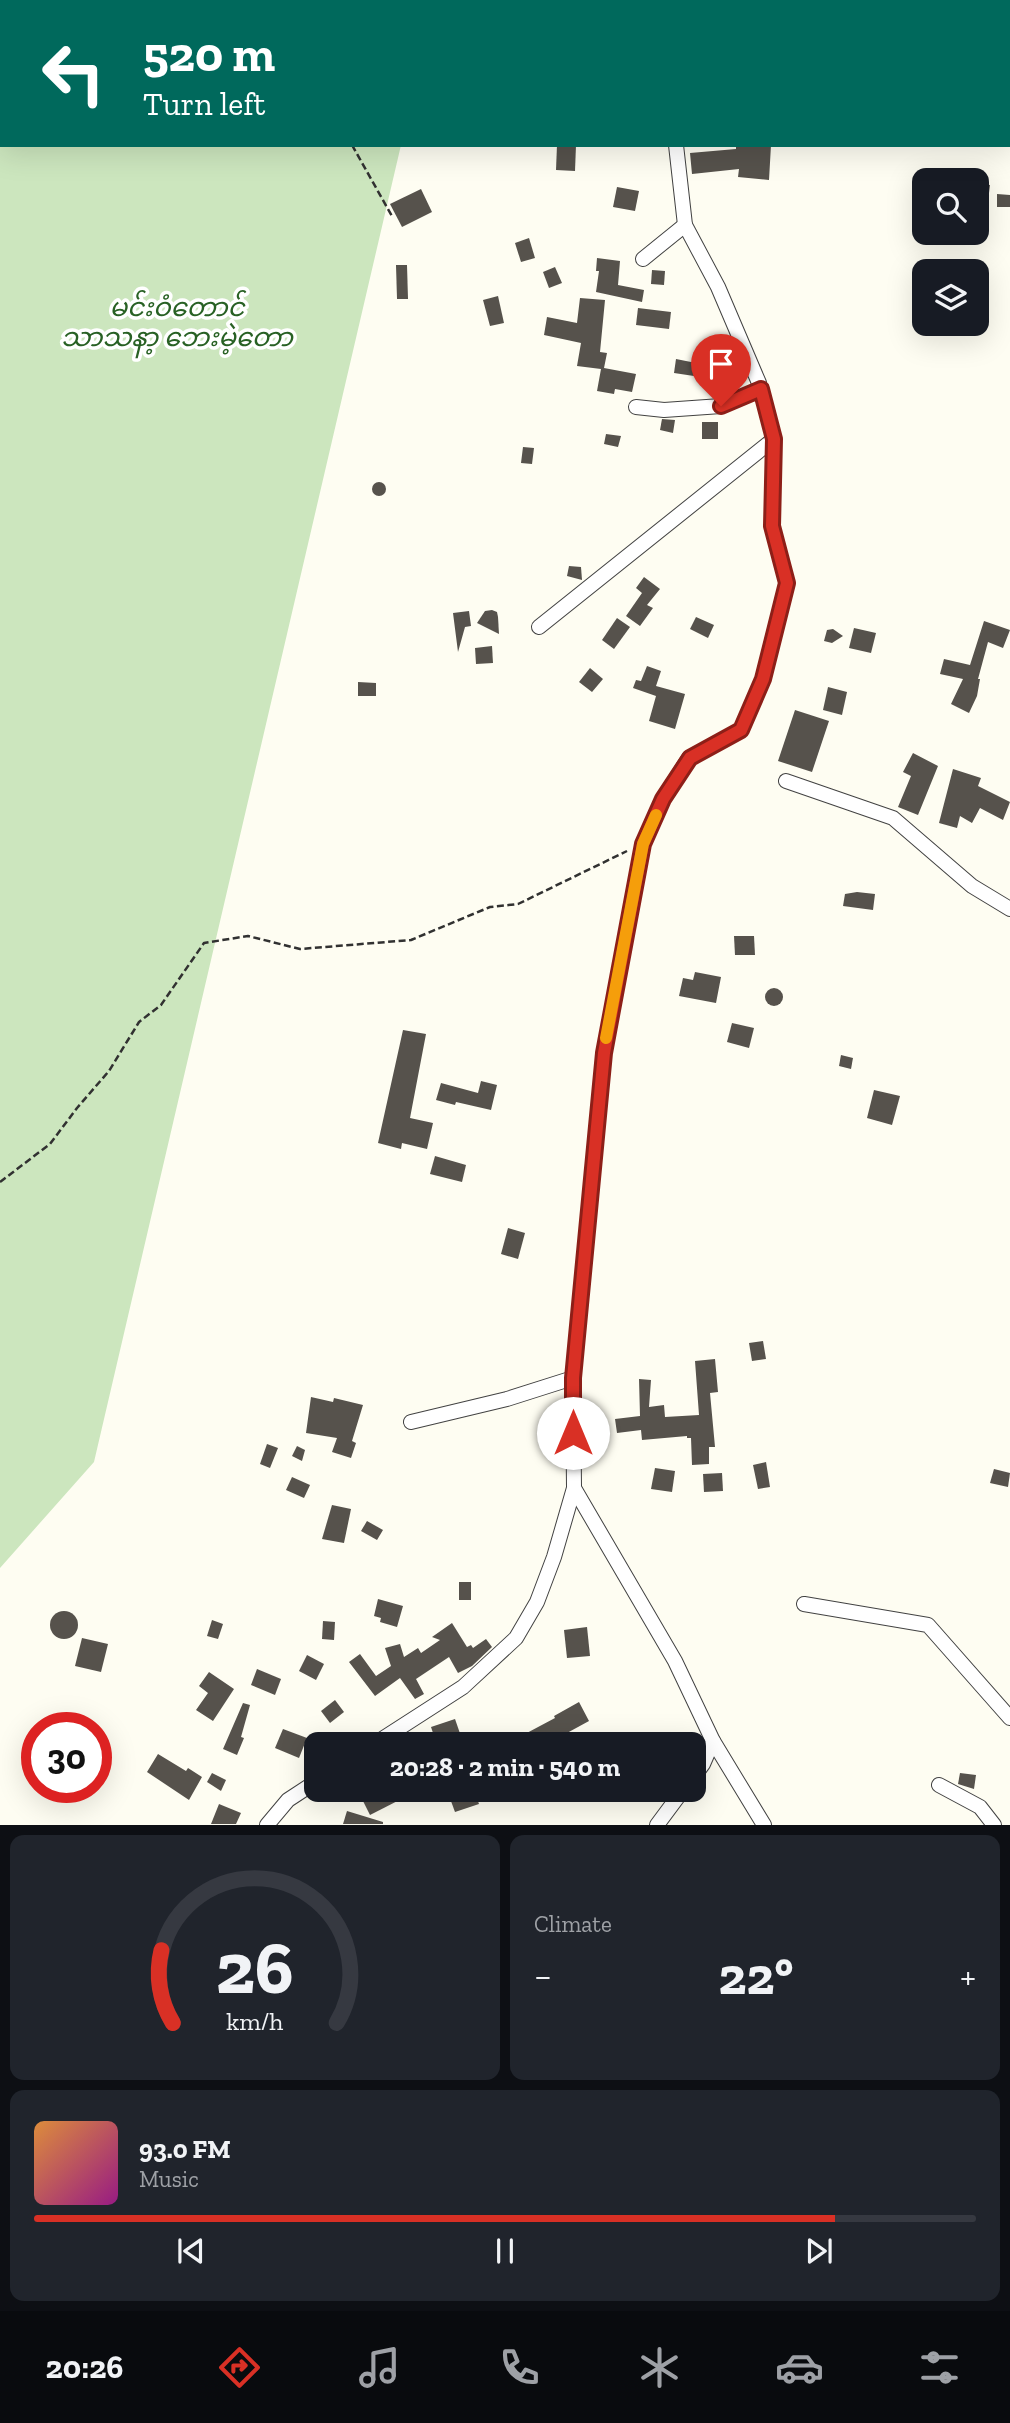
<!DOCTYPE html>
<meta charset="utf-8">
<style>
body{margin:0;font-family:"Zilla Slab","Noto Sans Myanmar",serif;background:#20242c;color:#f1f3f6;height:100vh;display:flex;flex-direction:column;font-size:26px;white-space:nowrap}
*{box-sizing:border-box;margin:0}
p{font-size:23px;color:#9ea1a6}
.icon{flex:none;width:38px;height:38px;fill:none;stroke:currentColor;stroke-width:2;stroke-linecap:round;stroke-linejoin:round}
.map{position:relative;height:1825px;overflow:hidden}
.side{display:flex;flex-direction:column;gap:10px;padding:10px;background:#0d0f14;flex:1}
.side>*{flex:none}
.guide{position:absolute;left:0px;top:0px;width:1012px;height:147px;box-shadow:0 7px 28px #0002;background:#00695c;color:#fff;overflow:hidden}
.fabs{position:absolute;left:912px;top:168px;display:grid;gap:14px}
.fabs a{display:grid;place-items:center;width:77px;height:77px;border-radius:14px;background:#171b24;box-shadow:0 7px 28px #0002;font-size:35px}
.speed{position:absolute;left:21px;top:1712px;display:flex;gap:14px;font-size:35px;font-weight:700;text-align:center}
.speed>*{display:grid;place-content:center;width:91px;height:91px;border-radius:50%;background:#171b24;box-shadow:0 7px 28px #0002;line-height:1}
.speed .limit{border:10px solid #d22;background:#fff;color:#111}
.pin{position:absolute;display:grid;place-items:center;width:60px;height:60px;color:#fff;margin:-72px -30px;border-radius:50% 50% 50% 0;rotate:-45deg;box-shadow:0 0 7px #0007}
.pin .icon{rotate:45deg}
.me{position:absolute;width:77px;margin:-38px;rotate:0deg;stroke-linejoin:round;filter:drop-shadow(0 0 5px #0008)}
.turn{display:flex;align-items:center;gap:24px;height:147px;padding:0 28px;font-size:32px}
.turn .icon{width:91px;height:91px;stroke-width:2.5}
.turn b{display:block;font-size:49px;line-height:60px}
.big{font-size:52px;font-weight:800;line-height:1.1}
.side .tile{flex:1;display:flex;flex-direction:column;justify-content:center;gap:10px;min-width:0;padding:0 24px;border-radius:14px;background:#20242c}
.side .dial{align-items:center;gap:0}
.dial svg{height:182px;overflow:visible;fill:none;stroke:#363941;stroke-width:7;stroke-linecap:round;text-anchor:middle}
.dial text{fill:#f1f3f6;stroke:none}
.song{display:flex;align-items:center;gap:21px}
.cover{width:84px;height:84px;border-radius:10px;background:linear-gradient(135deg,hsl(30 70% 55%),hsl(310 70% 35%))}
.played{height:7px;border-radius:4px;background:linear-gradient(90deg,#d93025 85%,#363941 85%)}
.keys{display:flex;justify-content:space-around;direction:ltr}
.heat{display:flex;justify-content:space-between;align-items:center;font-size:38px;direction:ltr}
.side .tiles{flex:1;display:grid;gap:10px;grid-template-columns:1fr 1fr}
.tile:last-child{grid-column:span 2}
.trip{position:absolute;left:304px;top:1732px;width:402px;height:70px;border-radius:14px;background:#171b24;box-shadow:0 7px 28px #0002;font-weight:800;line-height:70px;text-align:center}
.tabs{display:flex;height:112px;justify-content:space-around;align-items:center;background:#090b0e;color:#9ea1a6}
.tabs .icon{width:49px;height:49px}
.tabs .selected{color:#d93025}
.tabs b{font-size:32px;color:#f1f3f6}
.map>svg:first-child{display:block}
.green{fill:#cce6be}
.building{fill:#56524c}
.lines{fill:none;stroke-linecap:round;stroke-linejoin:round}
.minor-casing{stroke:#424242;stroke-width:16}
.path{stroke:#313131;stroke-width:2.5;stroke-dasharray:7 3.5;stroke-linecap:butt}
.minor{stroke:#fff;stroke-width:14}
.route-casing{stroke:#8d1f18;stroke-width:18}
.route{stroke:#d93025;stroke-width:12}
.slow{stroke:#f59e0b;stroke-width:12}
.labels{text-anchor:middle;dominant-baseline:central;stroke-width:7;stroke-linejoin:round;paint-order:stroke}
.park-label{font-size:26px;font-style:italic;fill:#286124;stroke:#fff}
</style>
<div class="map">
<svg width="1010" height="1825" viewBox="0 0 1010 1825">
<rect width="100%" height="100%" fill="#fefdf2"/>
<g class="green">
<path d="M 114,0 L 437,0 L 114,2 Z"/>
<path d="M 0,63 L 2,63 L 2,145 L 401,145 L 94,1462 L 0,1568 Z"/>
</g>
<g class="building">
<path d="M 557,145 L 576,145 L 575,171 L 556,170 Z"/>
<path d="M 736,145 L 771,145 L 769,180 L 738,177 L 739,169 L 692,174 L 690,153 L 736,149 Z"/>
<path d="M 976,183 L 990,185 L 988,201 L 976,200 Z"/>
<path d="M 617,187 L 639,191 L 635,211 L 613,207 Z"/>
<path d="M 421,189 L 432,212 L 402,227 L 390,204 Z"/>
<path d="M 997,194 L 1010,195 L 1010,207 L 997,207 Z"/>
<path d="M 529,238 L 535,258 L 521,262 L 515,243 Z"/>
<path d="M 597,258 L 620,261 L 618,285 L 644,290 L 642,302 L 596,292 L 599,271 L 596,271 Z"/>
<path d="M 396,265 L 407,265 L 408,299 L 397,299 Z"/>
<path d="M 555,267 L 562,283 L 549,288 L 543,272 Z"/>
<path d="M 652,270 L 665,271 L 664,285 L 651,284 Z"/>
<path d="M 498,296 L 504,323 L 490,326 L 483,300 Z"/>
<path d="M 580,298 L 605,300 L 600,352 L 607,353 L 604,368 L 636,374 L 632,392 L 615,389 L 614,394 L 597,391 L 601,369 L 577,366 L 581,343 L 544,335 L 547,317 L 577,323 Z"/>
<path d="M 638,308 L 671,312 L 669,329 L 636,325 Z"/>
<path d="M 676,359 L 696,363 L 694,376 L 674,373 Z"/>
<path d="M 662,419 L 675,420 L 673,433 L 660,430 Z"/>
<rect x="702" y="422" width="16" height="17"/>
<path d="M 606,434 L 621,436 L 618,447 L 604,444 Z"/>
<path d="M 523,447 L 534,448 L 532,464 L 521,463 Z"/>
<circle cx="379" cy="489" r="7"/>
<path d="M 569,566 L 581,567 L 582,580 L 567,576 Z"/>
<path d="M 644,577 L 660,589 L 647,605 L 653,608 L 640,626 L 626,616 L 642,593 L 636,588 Z"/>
<path d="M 492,610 L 497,612 L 498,617 L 499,634 L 477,623 L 485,611 Z"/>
<path d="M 469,611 L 471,626 L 465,627 L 458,652 L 453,613 Z"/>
<path d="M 696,617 L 714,625 L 708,638 L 690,629 Z"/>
<path d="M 617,618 L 630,627 L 614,649 L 602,640 Z"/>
<path d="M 984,621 L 1010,630 L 1003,648 L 988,642 L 978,679 L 980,679 L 977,696 L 969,713 L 951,704 L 963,679 L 940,674 L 944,659 L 970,665 Z"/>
<path d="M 854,628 L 876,633 L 871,653 L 849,648 Z"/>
<path d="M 833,629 L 843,636 L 832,643 L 824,641 L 827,630 Z"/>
<path d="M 492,646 L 493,663 L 476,664 L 475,648 Z"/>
<path d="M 647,666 L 661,671 L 656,686 L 685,694 L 675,729 L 649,721 L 656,696 L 633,688 L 636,680 L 641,681 Z"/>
<path d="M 590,668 L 603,679 L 592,692 L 579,682 Z"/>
<path d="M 358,682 L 376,683 L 376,696 L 358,696 Z"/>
<path d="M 828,687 L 847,692 L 842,715 L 823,710 Z"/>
<path d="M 795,710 L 829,721 L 812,772 L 778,761 Z"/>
<path d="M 913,753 L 938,766 L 918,815 L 898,807 L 911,776 L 903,772 Z"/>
<path d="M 953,769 L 981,778 L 978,786 L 1010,802 L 1003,820 L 980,808 L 972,823 L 960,816 L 957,828 L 939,823 Z"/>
<path d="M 857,892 L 875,894 L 873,910 L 843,906 L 845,894 Z"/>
<path d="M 734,936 L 754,936 L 755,955 L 735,955 Z"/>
<path d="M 695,972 L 721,977 L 716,1003 L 679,996 L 683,978 L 693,980 Z"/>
<circle cx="774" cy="997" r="9"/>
<path d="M 732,1023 L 754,1028 L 749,1048 L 727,1042 Z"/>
<path d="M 403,1030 L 426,1034 L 410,1118 L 433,1123 L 427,1149 L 402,1143 L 401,1149 L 378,1143 Z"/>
<path d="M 841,1055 L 853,1058 L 851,1069 L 839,1066 Z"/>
<path d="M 481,1081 L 497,1085 L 491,1110 L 456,1102 L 455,1105 L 436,1100 L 441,1083 L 478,1093 Z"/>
<path d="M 874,1090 L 900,1096 L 892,1125 L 867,1118 Z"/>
<path d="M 435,1156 L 466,1165 L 462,1182 L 430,1174 Z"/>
<path d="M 508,1228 L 525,1233 L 518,1259 L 501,1254 Z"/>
<path d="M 763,1341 L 766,1359 L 752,1361 L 749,1343 Z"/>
<path d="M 715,1359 L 718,1392 L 710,1393 L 715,1447 L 709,1447 L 709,1464 L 692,1465 L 691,1438 L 687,1438 L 687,1436 L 642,1440 L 641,1430 L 617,1433 L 615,1419 L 640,1416 L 639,1379 L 651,1380 L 649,1407 L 664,1405 L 665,1417 L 699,1415 L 695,1361 Z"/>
<path d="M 311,1397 L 333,1402 L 334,1398 L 363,1405 L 352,1441 L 356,1443 L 351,1458 L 332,1452 L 337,1438 L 306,1433 Z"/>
<path d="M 267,1444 L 278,1448 L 270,1468 L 260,1464 Z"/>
<path d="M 297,1446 L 305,1450 L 302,1461 L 292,1456 Z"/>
<path d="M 766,1462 L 770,1487 L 758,1489 L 753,1465 Z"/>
<path d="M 655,1468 L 675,1471 L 672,1492 L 651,1489 Z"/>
<path d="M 994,1469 L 1010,1473 L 1008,1487 L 990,1483 Z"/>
<path d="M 722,1473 L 723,1491 L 704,1492 L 703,1474 Z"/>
<path d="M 292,1477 L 310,1485 L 304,1498 L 286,1490 Z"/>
<path d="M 332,1505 L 351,1509 L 344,1543 L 322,1539 Z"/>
<path d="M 367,1521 L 383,1530 L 377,1540 L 361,1531 Z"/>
<rect x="459" y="1582" width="12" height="18"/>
<path d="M 378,1599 L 403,1606 L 397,1627 L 380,1622 L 381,1618 L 374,1616 Z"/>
<circle cx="64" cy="1625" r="14"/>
<path d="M 212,1620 L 223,1624 L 218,1639 L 207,1636 Z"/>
<path d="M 323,1621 L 335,1622 L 334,1640 L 322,1639 Z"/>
<path d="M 452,1623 L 467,1647 L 471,1645 L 473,1648 L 486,1639 L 492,1647 L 472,1666 L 458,1673 L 449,1657 L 416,1679 L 424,1694 L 415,1699 L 400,1678 L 375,1696 L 349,1662 L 360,1654 L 376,1676 L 391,1666 L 385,1648 L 400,1644 L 404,1657 L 418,1648 L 421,1653 L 440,1640 L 432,1637 Z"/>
<path d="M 587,1627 L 590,1656 L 567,1658 L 564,1630 Z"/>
<path d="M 82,1638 L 108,1644 L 101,1672 L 75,1666 Z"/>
<path d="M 307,1655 L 324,1664 L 316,1680 L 299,1671 Z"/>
<path d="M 257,1669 L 281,1679 L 275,1695 L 251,1685 Z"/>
<path d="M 209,1672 L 234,1689 L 213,1721 L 196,1710 L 208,1693 L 199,1686 Z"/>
<path d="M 335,1700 L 344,1712 L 330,1723 L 321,1711 Z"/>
<path d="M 579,1702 L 589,1721 L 545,1745 L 504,1745 L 555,1718 L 554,1716 Z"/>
<path d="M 243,1703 L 250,1705 L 241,1737 L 244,1738 L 237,1755 L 223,1749 Z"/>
<path d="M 455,1719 L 464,1745 L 437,1745 L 431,1727 Z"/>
<path d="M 283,1729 L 307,1738 L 299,1758 L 275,1748 Z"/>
<path d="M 158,1754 L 186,1771 L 188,1768 L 202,1777 L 189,1800 L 147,1772 Z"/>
<path d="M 212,1773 L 226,1780 L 221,1791 L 207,1782 Z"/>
<path d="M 960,1773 L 976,1775 L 974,1789 L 958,1784 Z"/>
<path d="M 370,1790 L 419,1790 L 370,1815 L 360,1795 Z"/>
<path d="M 456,1790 L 474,1790 L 479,1804 L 455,1812 L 448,1793 Z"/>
<path d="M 219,1804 L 241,1813 L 236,1824 L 211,1824 Z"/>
<path d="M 347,1811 L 383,1822 L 383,1824 L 343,1824 Z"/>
</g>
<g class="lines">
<g class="minor-casing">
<g id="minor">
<path d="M 647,2 L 647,0"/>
<path d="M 643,259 L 685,225"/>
<path d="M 636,407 L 664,410 L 721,406 L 761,389"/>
<path d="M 539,627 L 774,439"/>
<path d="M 786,781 L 893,818 L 972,886 L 1010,909"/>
<path d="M 411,1422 L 507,1399 L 573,1378"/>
<path d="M 574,1488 L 675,1661 L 713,1741 L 703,1764 L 695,1775"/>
<path d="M 804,1604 L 928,1625 L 1010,1718"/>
<path d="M 713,1741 L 764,1825"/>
<path d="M 373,1745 L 463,1687 L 516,1638 L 537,1602 L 554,1557 L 574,1488 L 573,1378 L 604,1053 L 643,844 L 663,799 L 689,758 L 741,730 L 763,679 L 787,583 L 772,526 L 774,439 L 759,383 L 718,287 L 685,225 L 676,145"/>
<path d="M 939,1785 L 980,1807 L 994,1825"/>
<path d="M 267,1825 L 288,1800 L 317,1781"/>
<path d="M 657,1825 L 683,1790"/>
</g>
</g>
<g class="path">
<path d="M 111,2 L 111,0"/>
<path d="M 859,2 L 864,0"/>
<path d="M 0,66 L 2,66"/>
<path d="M 352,145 L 393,218"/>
<path d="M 0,1182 L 50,1144 L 77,1108 L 109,1071 L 139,1022 L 161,1005 L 204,943 L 248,936 L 300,949 L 411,940 L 490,907 L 518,904 L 627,851"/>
</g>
<use href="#minor" class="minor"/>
</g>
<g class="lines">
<g class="route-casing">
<path id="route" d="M 573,1433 L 573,1378 L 604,1053 L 643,844 L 663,799 L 690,758 L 741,730 L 763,679 L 787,583 L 772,526 L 774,439 L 761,389 L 721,406"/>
</g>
<use href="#route" class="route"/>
<path class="slow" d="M 606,1038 L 643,844 L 656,815"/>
</g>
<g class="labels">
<g class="park-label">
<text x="177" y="307">မင်းဝံတောင်<tspan x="177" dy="30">သာသနာ့ ‌ဘေးမဲ့တော</tspan></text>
</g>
</g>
</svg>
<div class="fabs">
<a><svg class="icon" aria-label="search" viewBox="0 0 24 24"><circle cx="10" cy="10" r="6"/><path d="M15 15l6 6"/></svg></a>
<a><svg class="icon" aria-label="layers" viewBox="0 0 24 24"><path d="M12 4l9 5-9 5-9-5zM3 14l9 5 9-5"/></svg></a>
</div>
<div class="speed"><div class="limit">30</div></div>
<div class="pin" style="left:721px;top:406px;background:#d93025"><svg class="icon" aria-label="arrive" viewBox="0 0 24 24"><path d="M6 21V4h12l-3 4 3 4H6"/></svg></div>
<svg class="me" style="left:573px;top:1433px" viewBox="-20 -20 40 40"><circle r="19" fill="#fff"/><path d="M0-13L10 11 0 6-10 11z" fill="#d93025"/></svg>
<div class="trip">20:28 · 2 min · 540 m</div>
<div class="guide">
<div class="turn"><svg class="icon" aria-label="left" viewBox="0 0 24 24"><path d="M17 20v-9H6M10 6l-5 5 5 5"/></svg><div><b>520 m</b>Turn left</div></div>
</div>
</div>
<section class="side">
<div class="tiles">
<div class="tile dial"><svg viewBox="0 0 100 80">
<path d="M14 69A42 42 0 1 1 86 69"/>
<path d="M14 69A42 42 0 0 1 9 37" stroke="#d93025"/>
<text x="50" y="56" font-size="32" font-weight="700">26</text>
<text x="50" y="72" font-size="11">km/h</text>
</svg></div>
<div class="tile"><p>Climate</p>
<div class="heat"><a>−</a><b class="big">22°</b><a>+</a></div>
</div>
<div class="tile">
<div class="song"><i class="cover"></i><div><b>93.0 FM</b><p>Music</p></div></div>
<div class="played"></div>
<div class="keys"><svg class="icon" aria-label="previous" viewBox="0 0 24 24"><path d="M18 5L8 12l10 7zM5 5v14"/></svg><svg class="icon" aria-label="pause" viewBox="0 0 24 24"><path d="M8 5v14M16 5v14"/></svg><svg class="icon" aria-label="next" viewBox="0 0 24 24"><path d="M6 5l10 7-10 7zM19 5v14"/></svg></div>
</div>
</div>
</section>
<nav class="tabs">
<b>20:26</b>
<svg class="icon selected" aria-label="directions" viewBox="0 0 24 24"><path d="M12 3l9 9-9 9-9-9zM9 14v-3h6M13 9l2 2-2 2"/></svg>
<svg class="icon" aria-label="music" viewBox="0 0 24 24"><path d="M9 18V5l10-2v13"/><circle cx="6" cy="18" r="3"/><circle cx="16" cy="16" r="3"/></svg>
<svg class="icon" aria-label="phone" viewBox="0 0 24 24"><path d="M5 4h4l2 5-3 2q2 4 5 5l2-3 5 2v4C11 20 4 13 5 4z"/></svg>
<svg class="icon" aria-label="climate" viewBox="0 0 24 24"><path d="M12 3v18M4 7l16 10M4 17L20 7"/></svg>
<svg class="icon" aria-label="car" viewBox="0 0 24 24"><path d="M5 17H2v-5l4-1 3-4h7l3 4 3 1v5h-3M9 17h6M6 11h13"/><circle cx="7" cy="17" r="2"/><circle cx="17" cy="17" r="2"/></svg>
<svg class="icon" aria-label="filters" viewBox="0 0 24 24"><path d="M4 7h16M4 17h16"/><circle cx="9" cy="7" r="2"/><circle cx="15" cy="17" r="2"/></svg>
</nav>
